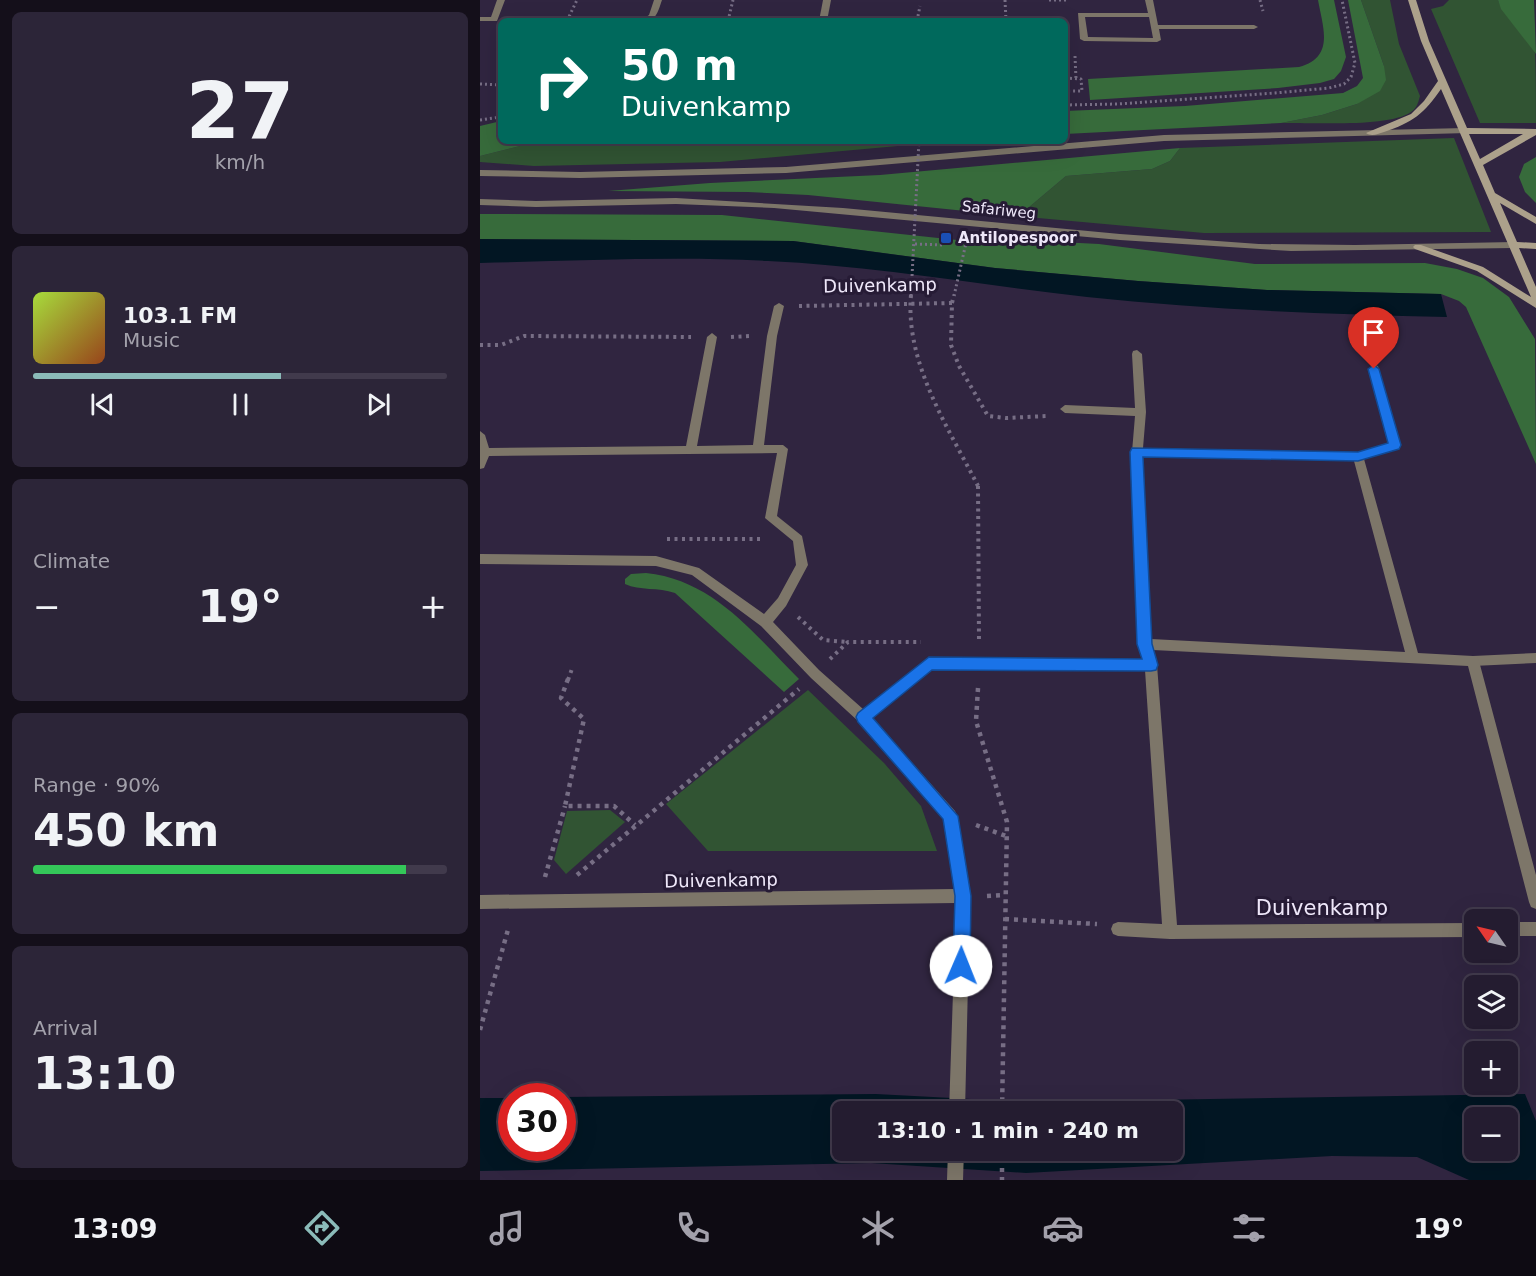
<!DOCTYPE html>
<meta charset="utf-8">
<style>
body{margin:0;font-family:"DejaVu Sans",sans-serif;background:#2c2538;color:#f1f3f6;height:100vh;display:flex;flex-direction:column;font-size:22px;white-space:nowrap}
*{box-sizing:border-box;margin:0}
p{font-size:20px;color:#a3a1ab}
.icon{flex:none;width:33px;height:33px;fill:none;stroke:currentColor;stroke-width:2;stroke-linecap:round;stroke-linejoin:round}
.map{position:relative;flex:1;overflow:hidden}
.details{display:flex;flex-direction:column;gap:12px;padding:12px;background:#140f1a;width:480px}
.details>*{flex:none}
.guide{position:absolute;left:18px;top:18px;width:570px;height:126px;border-radius:9px;box-shadow:0 6px 24px #0002,0 0 0 2px #413a4c;background:#00695c;color:#fff;overflow:hidden}
.needle{width:39px;rotate:304deg}
.tools{position:absolute;left:984px;top:909px;display:grid;gap:12px}
.tools a{display:grid;place-items:center;width:54px;height:54px;border-radius:9px;background:#241c30;box-shadow:0 6px 24px #0002,0 0 0 2px #413a4c;font-size:30px}
.speed{position:absolute;left:18px;top:1083px;display:flex;gap:12px;font-size:30px;font-weight:700;text-align:center}
.speed>*{display:grid;place-content:center;width:78px;height:78px;border-radius:50%;background:#241c30;box-shadow:0 6px 24px #0002,0 0 0 2px #413a4c;line-height:1}
.speed .limit{border:9px solid #d22;background:#fff;color:#111}
.pin{position:absolute;display:grid;place-items:center;width:51px;height:51px;color:#fff;margin:-62px -26px;border-radius:50% 50% 50% 0;rotate:-45deg;box-shadow:0 0 6px #0007}
.pin .icon{rotate:45deg}
.me{position:absolute;width:66px;margin:-33px;rotate:1deg;stroke-linejoin:round;filter:drop-shadow(0 0 4px #0008)}
.turn{display:flex;align-items:center;gap:21px;height:126px;padding:0 24px;font-size:27px}
.turn .icon{width:78px;height:78px;stroke-width:2.5}
.turn b{display:block;font-size:42px;line-height:51px}
.big{font-size:45px;font-weight:700;line-height:1.1}
.details .tile{flex:1;display:flex;flex-direction:column;justify-content:center;gap:9px;min-width:0;padding:0 21px;border-radius:9px;background:#2c2538}
.details .dial{align-items:center;gap:0}
.dial b{font-size:78px;line-height:1}
.song{display:flex;align-items:center;gap:18px}
.cover{width:72px;height:72px;border-radius:9px;background:linear-gradient(135deg,hsl(80 70% 55%),hsl(20 70% 35%))}
.played{height:6px;border-radius:3px;background:linear-gradient(90deg,#8bbbb9 60%,#413a4c 60%)}
.keys{display:flex;justify-content:space-around;direction:ltr}
.heat{display:flex;justify-content:space-between;align-items:center;font-size:33px;direction:ltr}
.charge{height:9px;border-radius:4px;background:linear-gradient(90deg,#34c759 90%,#413a4c 0)}
.trip{position:absolute;left:352px;top:1101px;width:351px;height:60px;border-radius:9px;background:#241c30;box-shadow:0 6px 24px #0002,0 0 0 2px #413a4c;font-weight:700;line-height:60px;text-align:center}
.menu{display:flex;height:96px;justify-content:space-around;align-items:center;background:#0e0b13;color:#a3a1ab}
.menu .icon{width:42px;height:42px}
.menu .active{color:#8bbbb9}
.menu b{font-size:27px;color:#f1f3f6}
main{display:flex;flex:1;min-height:0}
.map>svg:first-child{display:block}
.green{fill:#315433}
.forest{fill:#376b3b}
.water{fill:#021623;fill-rule:evenodd}
.lines{fill:none;stroke-linecap:round;stroke-linejoin:round}
.path-far2{stroke:#776e85;stroke-width:3;stroke-dasharray:2 3;stroke-linecap:butt}
.path-far1{stroke:#776e85;stroke-width:4;stroke-dasharray:3 4.5;stroke-linecap:butt}
.path{stroke:#776e85;stroke-width:4.5;stroke-dasharray:4 5;stroke-linecap:butt}
.service{fill:#7d7669;fill-rule:evenodd}
.minor{fill:#7d7669;fill-rule:evenodd}
.tertiary{fill:#7d7669;fill-rule:evenodd}
.secondary{fill:#aca18b;fill-rule:evenodd}
.path-bridge-far1{stroke:#776e85;stroke-width:3;stroke-dasharray:2 3;stroke-linecap:butt}
.path-bridge{stroke:#776e85;stroke-width:4;stroke-dasharray:3 4.5;stroke-linecap:butt}
.route{fill:#1a73e8;stroke:#114b97;stroke-width:1.5}
.transit-dot{fill:#1a4fb4;stroke:#261b35;stroke-width:2}
.labels{text-anchor:middle;dominant-baseline:central;stroke-width:6;stroke-linejoin:round;paint-order:stroke}
.far-street-label{font-size:15px;fill:#eee7f9;stroke:#261b35}
.far-poi-label{font-size:15px;font-weight:bold;fill:#eee7f9;stroke:#261b35;text-anchor:start}
.street-label{font-size:18px;fill:#eee7f9;stroke:#261b35}
.near-street-label{font-size:21px;fill:#eee7f9;stroke:#261b35}
</style>
<main>
<section class="details">
<div class="tile dial"><b>27</b><p>km/h</p></div>
<div class="tile">
<div class="song"><i class="cover"></i><div><b>103.1 FM</b><p>Music</p></div></div>
<div class="played"></div>
<div class="keys"><svg class="icon" aria-label="previous" viewBox="0 0 24 24"><path d="M18 5L8 12l10 7zM5 5v14"/></svg><svg class="icon" aria-label="pause" viewBox="0 0 24 24"><path d="M8 5v14M16 5v14"/></svg><svg class="icon" aria-label="next" viewBox="0 0 24 24"><path d="M6 5l10 7-10 7zM19 5v14"/></svg></div>
</div>
<div class="tile"><p>Climate</p>
<div class="heat"><a>−</a><b class="big">19°</b><a>+</a></div>
</div>
<div class="tile"><p>Range · 90%</p><b class="big">450 km</b><div class="charge"></div></div>
<div class="tile"><p>Arrival</p><b class="big">13:10</b></div>
</section>
<div class="map">
<svg width="1056" height="1180" viewBox="0 0 1056 1180">
<rect width="100%" height="100%" fill="#302540"/>
<g class="green">
<path d="M 881,0 L 910,0 L 919,44 L 940,96 C 938,103 937,108 931,112 C 908,128 832,122 801,123 L 842,115 L 877,104 L 904,66 Z"/>
<path d="M 969,0 L 1018,0 C 1025,20 1047,33 1055,53 C 1056,64 1056,108 1056,123 L 1000,123 L 951,9 L 963,6 Z"/>
<path d="M 974,138 L 1011,232 L 724,233 L 525,215 L 548,208 L 586,176 L 672,169 L 690,161 L 700,148 Z"/>
<path d="M 60,141 L 378,142 L 430,141 L 429,145 L 240,162 L 54,166 L 0,162 L 0,156 Z"/>
<path d="M 328,690 L 404,763 L 441,806 L 457,851 L 228,851 L 186,804 Z"/>
<path d="M 130,810 L 145,822 L 86,874 L 74,860 L 87,811 Z"/>
</g>
<g class="forest">
<path d="M 838,0 L 854,0 L 866,57 L 861,71 L 854,79 L 840,83 L 798,88 L 610,100 L 608,79 L 819,67 C 855,57 843,28 838,0 Z"/>
<path d="M 868,0 L 881,0 L 904,66 L 906,80 L 900,91 L 877,104 L 842,115 L 801,123 L 585,134 L 585,111 L 705,106 L 863,93 L 877,86 L 883,78 Z"/>
<path d="M 1018,0 L 1054,0 L 1056,54 L 1021,9 Z"/>
<path d="M 21,121 L 21,141 L 60,141 L 0,156 L 0,126 Z"/>
<path d="M 700,148 L 690,161 L 672,169 L 586,176 L 548,208 L 525,215 L 328,195 L 268,192 L 128,191 L 230,183 L 400,175 Z"/>
<path d="M 1056,157 L 1056,203 L 1045,192 L 1039,177 L 1044,164 Z"/>
<path d="M 0,214 L 242,215 L 477,240 L 540,240 L 619,244 L 775,264 L 945,263 L 977,269 L 1003,278 L 1029,297 L 1055,339 L 1056,464 L 986,307 L 979,301 L 961,294 L 787,290 L 658,281 L 515,268 L 313,241 L 0,239 Z"/>
<path d="M 166,573 C 234,580 274,634 319,679 L 304,692 L 195,593 C 178,587 160,591 145,584 L 145,579 L 151,574 Z"/>
</g>
<g class="water">
<path d="M 0,239 L 313,241 L 515,268 L 658,281 L 787,290 L 961,294 L 967,317 C 847,314 727,310 607,297 C 501,285 395,266 288,261 C 192,256 96,261 0,263 Z"/>
<path d="M 396,1094 L 547,1102 L 1045,1094 L 1056,1121 L 1056,1180 L 989,1180 L 937,1157 L 852,1156 L 546,1173 L 391,1163 L 0,1171 L 0,1098 L 31,1098 L 32,1148 L 82,1148 L 83,1097 ZM 363,1112 L 693,1112 L 693,1150 L 363,1150 ZM 994,1118 L 1028,1118 L 1028,1150 L 994,1150 Z"/>
</g>
<g class="lines">
<g class="path-far2">
<path d="M 525,0 L 526,21"/>
<path d="M 569,0 L 586,0"/>
<path d="M 780,0 L 783,11"/>
<path d="M 87,21 L 97,0"/>
<path d="M 248,21 L 253,0"/>
<path d="M 437,21 L 440,6"/>
<path d="M 595,56 L 596,79"/>
<path d="M 585,78 L 601,79 L 602,91 L 585,91"/>
<path d="M 0,84 L 21,85"/>
<path d="M 585,105 L 638,104 L 795,93 L 849,88 L 864,84 L 871,77 L 875,63 L 862,0"/>
<path d="M 0,120 L 21,117"/>
<path d="M 435,244 L 464,245 L 466,239"/>
<path d="M 474,296 L 486,243"/>
</g>
<g class="path-far1">
<path d="M 472,303 L 474,295"/>
<path d="M 319,306 L 472,303 L 471,345 L 479,366 L 508,416 L 526,418 L 567,416"/>
<path d="M 251,337 L 271,336"/>
<path d="M 0,345 L 21,345 L 44,336 L 211,337"/>
<path d="M 498,486 L 499,641"/>
<path d="M 187,539 L 281,539"/>
<path d="M 318,617 L 343,640 L 367,642"/>
<path d="M 350,659 L 368,642 L 441,642"/>
<path d="M 88,680 L 93,666"/>
</g>
<g class="path">
<path d="M 88,679 L 81,698 L 104,719 L 85,806 L 134,806 L 155,825"/>
<path d="M 498,688 L 496,721 L 527,822 L 522,1112"/>
<path d="M 496,825 L 526,836"/>
<path d="M 97,875 L 319,689"/>
<path d="M 65,877 L 85,806"/>
<path d="M 507,896 L 524,895"/>
<path d="M 525,919 L 617,924"/>
<path d="M 0,1030 L 29,926"/>
<path d="M 522,1150 L 522,1180"/>
</g>
<path class="service" d="M 1056,653 L 1056,663 L 993,666 L 989,665 L 987,661 L 989,657 L 993,656 Z"/>
<g class="minor">
<path d="M 17,0 L 25,0 L 17,21 L 0,21 L 0,17 L 11,17 Z"/>
<path d="M 174,0 L 182,0 C 177,14 177,21 160,21 L 169,15 Z"/>
<path d="M 343,0 L 351,0 L 347,21 L 339,21 Z"/>
<path d="M 665,0 L 673,0 L 678,25 L 774,25 L 778,27 L 774,29 L 679,29 L 681,40 L 677,42 L 604,41 L 600,39 L 598,13 L 668,13 ZM 605,17 L 669,17 L 673,38 L 608,37 Z"/>
<path d="M 299,303 L 304,306 L 297,336 L 284,445 L 303,445 L 308,449 L 297,516 L 322,536 L 328,565 L 306,606 L 293,622 L 339,670 L 383,709 L 449,658 L 663,659 L 659,644 L 652,452 L 655,416 L 585,413 L 580,409 L 585,405 L 655,408 L 652,354 L 653,351 L 657,350 L 662,354 L 666,412 L 663,448 L 878,453 L 909,443 L 889,369 L 894,365 L 898,366 L 920,445 L 919,448 L 884,459 L 938,653 L 993,656 L 997,657 L 999,661 L 1056,875 L 1056,909 L 1051,907 L 1049,902 L 988,666 L 673,650 L 677,665 L 697,925 L 994,923 L 994,937 L 690,939 L 638,936 L 633,934 L 631,929 L 633,924 L 638,922 L 682,924 L 665,670 L 451,670 L 392,718 L 475,811 L 477,816 L 490,896 L 485,1112 L 469,1112 L 476,903 L 0,909 L 0,895 L 475,889 L 464,819 L 378,721 L 331,678 L 281,626 L 212,575 L 176,566 L 0,564 L 0,554 L 176,556 L 219,568 L 284,614 L 298,598 L 316,565 L 313,541 L 285,518 L 297,453 L 9,456 L 4,468 L 0,469 L 0,431 L 5,435 L 9,448 L 206,446 L 227,337 L 232,333 L 237,337 L 217,446 L 273,445 L 287,336 L 294,306 ZM 663,456 L 874,461 L 925,652 L 671,639 Z"/>
<rect x="1028" y="922" width="28" height="14"/>
<path d="M 468,1150 L 484,1150 L 483,1180 L 467,1180 Z"/>
</g>
<g class="tertiary">
<path d="M 985,128 L 988,129 L 988,133 L 684,141 L 306,173 L 100,178 L 0,176 L 0,170 L 100,172 L 306,167 L 684,135 Z"/>
<path d="M 196,198 L 363,208 L 640,234 L 779,244 L 875,245 L 1034,242 L 1039,245 L 1034,248 L 811,251 L 640,240 L 294,208 L 196,204 L 56,207 L 0,205 L 0,199 L 56,201 Z"/>
</g>
<path class="secondary" d="M 928,0 L 936,0 L 949,41 L 987,128 L 1056,129 L 1056,135 L 1003,165 L 1015,193 L 1056,217 L 1056,224 L 1020,203 L 1037,242 L 1056,243 L 1056,249 L 1039,248 L 1056,287 L 1056,308 L 997,271 L 935,249 L 933,247 L 935,245 L 941,245 L 1003,267 L 1051,297 L 961,89 C 945,113 932,123 904,132 C 897,134 892,137 886,133 L 931,114 L 944,101 L 958,81 L 941,41 ZM 989,134 L 1043,134 L 1000,159 Z"/>
<path class="path-bridge-far1" d="M 431,296 L 439,141"/>
<path class="path-bridge" d="M 431,295 C 425,363 468,427 498,486"/>
</g>
<path class="route" d="M 894,365 L 899,369 L 921,445 L 919,449 L 878,461 L 663,457 L 672,644 L 678,665 L 676,670 L 671,671 L 452,670 L 393,718 L 478,816 L 491,896 L 490,966 L 487,972 L 481,975 L 475,972 L 473,966 L 475,896 L 463,819 L 378,722 L 376,717 L 378,713 L 449,657 L 662,659 L 657,644 L 650,452 L 652,448 L 878,452 L 908,443 L 888,369 Z"/>
<rect class="transit-dot" x="460" y="232" width="12" height="12" rx="3"/>
<g class="labels">
<g class="far-street-label">
<text transform="translate(519 210) rotate(6)">Safariweg</text>
</g>
<g class="far-poi-label">
<text x="478" y="238">Antilopespoor</text>
</g>
<g class="street-label">
<text transform="translate(400 285) rotate(-1)">Duivenkamp</text>
<text transform="translate(241 880) rotate(-1)">Duivenkamp</text>
</g>
<g class="near-street-label">
<text x="842" y="908">Duivenkamp</text>
</g>
</g>
</svg>
<div class="tools">
<a><svg class="needle" viewBox="-14 -14 28 28"><path d="M0-13l5 13h-10z" fill="#e53935"/><path d="M0 13l5-13h-10z" fill="#a3a1ab"/></svg></a>
<a><svg class="icon" aria-label="layers" viewBox="0 0 24 24"><path d="M12 4l9 5-9 5-9-5zM3 14l9 5 9-5"/></svg></a>
<a>+</a>
<a>−</a>
</div>
<div class="speed"><div class="limit">30</div></div>
<div class="pin" style="left:894px;top:369px;background:#d93025"><svg class="icon" aria-label="arrive" viewBox="0 0 24 24"><path d="M6 21V4h12l-3 4 3 4H6"/></svg></div>
<svg class="me" style="left:481px;top:966px" viewBox="-20 -20 40 40"><circle r="19" fill="#fff"/><path d="M0-13L10 11 0 6-10 11z" fill="#1a73e8"/></svg>
<div class="trip">13:10 · 1 min · 240 m</div>
<div class="guide">
<div class="turn"><svg class="icon" aria-label="right" viewBox="0 0 24 24"><path d="M7 20v-9h11M14 6l5 5-5 5"/></svg><div><b>50 m</b>Duivenkamp</div></div>
</div>
</div>
</main>
<nav class="menu">
<b>13:09</b>
<svg class="icon active" aria-label="directions" viewBox="0 0 24 24"><path d="M12 3l9 9-9 9-9-9zM9 14v-3h6M13 9l2 2-2 2"/></svg>
<svg class="icon" aria-label="music" viewBox="0 0 24 24"><path d="M9 18V5l10-2v13"/><circle cx="6" cy="18" r="3"/><circle cx="16" cy="16" r="3"/></svg>
<svg class="icon" aria-label="phone" viewBox="0 0 24 24"><path d="M5 4h4l2 5-3 2q2 4 5 5l2-3 5 2v4C11 20 4 13 5 4z"/></svg>
<svg class="icon" aria-label="climate" viewBox="0 0 24 24"><path d="M12 3v18M4 7l16 10M4 17L20 7"/></svg>
<svg class="icon" aria-label="car" viewBox="0 0 24 24"><path d="M5 17H2v-5l4-1 3-4h7l3 4 3 1v5h-3M9 17h6M6 11h13"/><circle cx="7" cy="17" r="2"/><circle cx="17" cy="17" r="2"/></svg>
<svg class="icon" aria-label="filters" viewBox="0 0 24 24"><path d="M4 7h16M4 17h16"/><circle cx="9" cy="7" r="2"/><circle cx="15" cy="17" r="2"/></svg>
<b>19°</b>
</nav>
